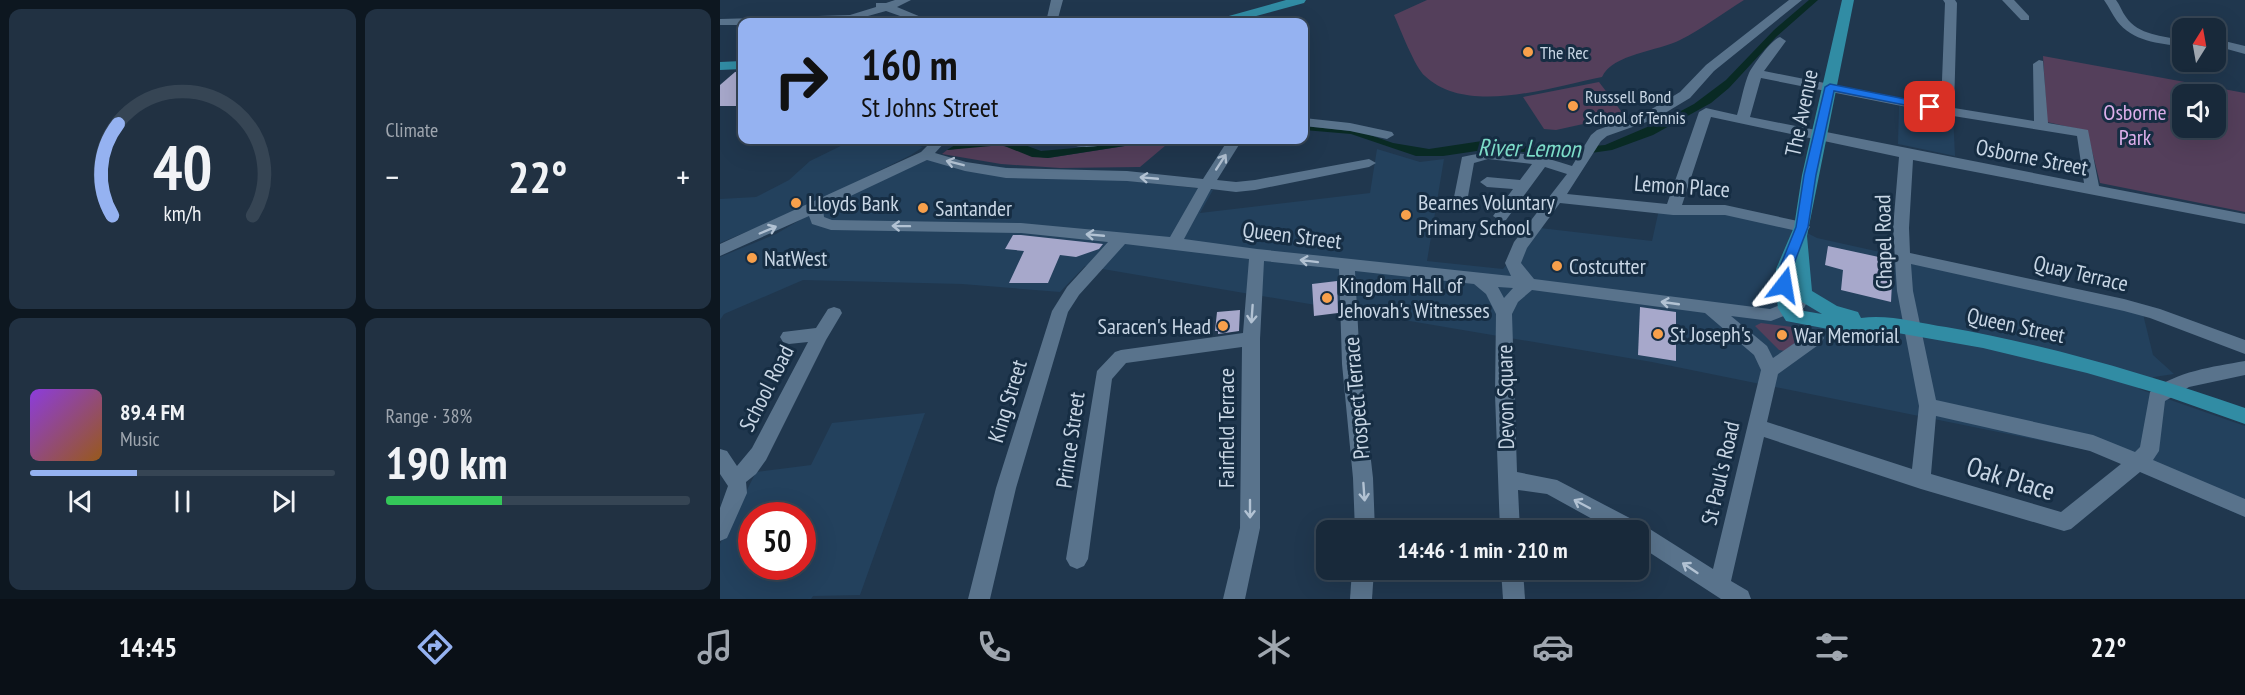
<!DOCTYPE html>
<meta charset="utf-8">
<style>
body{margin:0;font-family:"PT Sans Narrow",sans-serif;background:#213142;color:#f1f3f6;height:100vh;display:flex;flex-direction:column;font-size:22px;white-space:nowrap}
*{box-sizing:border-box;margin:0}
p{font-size:20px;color:#9fa6af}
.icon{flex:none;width:33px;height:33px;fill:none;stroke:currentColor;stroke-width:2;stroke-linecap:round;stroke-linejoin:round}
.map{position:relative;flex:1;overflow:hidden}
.sheet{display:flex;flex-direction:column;gap:9px;padding:9px;background:#0d1720;width:720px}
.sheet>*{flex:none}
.banner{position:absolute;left:18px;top:18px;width:570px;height:126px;border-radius:12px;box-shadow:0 6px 24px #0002,0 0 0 2px #364554;background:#95b2f1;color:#111;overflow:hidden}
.needle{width:39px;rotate:11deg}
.tools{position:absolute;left:1452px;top:18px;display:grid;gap:12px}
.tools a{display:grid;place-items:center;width:54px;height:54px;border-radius:12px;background:#18293a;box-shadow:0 6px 24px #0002,0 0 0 2px #364554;font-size:30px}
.speed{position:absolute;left:18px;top:502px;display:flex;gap:12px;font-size:30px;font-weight:700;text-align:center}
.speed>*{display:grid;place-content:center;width:78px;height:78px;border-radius:50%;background:#18293a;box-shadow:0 6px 24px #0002,0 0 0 2px #364554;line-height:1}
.speed .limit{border:9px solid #d22;background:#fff;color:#111}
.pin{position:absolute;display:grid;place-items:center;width:51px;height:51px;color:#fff;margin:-26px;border-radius:12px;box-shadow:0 3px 9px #0006}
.me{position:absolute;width:66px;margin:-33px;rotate:14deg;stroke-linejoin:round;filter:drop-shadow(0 0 4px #0008)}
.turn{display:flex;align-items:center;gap:21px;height:126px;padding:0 24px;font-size:27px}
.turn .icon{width:78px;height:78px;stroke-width:2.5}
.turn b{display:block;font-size:42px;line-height:51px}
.big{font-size:45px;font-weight:800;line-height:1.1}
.sheet .tile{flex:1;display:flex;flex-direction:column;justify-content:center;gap:9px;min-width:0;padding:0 21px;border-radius:12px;background:#213142}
.sheet .dial{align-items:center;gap:0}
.dial svg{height:156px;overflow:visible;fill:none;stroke:#364554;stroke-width:7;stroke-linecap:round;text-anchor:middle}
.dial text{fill:#f1f3f6;stroke:none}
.song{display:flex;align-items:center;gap:18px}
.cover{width:72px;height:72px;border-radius:9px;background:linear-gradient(135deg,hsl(270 70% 55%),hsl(30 70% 35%))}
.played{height:6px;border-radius:3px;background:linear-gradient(90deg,#95b2f1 35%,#364554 35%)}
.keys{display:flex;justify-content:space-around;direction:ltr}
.heat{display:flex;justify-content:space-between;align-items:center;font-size:33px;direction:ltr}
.charge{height:9px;border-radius:4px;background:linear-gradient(90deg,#34c759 38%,#364554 0)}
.sheet .tiles{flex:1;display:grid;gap:9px;grid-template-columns:repeat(2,1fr)}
.trip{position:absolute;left:596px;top:520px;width:333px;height:60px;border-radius:12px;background:#18293a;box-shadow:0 6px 24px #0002,0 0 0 2px #364554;font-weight:800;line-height:60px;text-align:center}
.menu{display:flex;height:96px;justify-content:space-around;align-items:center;background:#0a1017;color:#9fa6af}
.menu .icon{width:42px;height:42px}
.menu .on{color:#95b2f1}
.menu b{font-size:27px;color:#f1f3f6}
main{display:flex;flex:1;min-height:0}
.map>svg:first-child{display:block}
.built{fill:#23415d;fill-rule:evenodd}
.green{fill:#543f5b;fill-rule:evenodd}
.water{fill:#092a24}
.building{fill:#a7a8cb}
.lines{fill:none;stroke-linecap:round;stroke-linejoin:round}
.minor{fill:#59738c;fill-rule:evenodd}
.major{fill:#318ca4;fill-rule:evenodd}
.oneway{stroke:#b2c2d3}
.route{fill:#1a73e8;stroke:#114b97;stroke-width:1.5}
.poi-dot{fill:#f8a04b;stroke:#162d43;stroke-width:2}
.labels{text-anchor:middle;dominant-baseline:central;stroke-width:6;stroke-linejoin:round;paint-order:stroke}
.far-poi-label{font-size:18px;fill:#c8d6e5;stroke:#162d43;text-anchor:start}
.park-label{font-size:22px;fill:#ddafeb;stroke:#162d43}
.street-label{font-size:22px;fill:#c8d6e5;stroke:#162d43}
.poi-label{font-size:22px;fill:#c8d6e5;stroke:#162d43;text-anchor:start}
.water-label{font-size:24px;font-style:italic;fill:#7cdcc8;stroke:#162d43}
.near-street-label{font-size:27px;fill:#c8d6e5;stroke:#162d43}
</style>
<main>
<section class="sheet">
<div class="tiles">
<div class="tile dial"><svg viewBox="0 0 100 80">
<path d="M14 69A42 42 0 1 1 86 69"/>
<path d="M14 69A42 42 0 0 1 17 22" stroke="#95b2f1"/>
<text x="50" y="56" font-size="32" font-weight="700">40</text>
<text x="50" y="72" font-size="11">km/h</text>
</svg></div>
<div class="tile"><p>Climate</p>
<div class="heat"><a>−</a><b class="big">22°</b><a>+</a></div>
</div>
<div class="tile">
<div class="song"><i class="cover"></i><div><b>89.4 FM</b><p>Music</p></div></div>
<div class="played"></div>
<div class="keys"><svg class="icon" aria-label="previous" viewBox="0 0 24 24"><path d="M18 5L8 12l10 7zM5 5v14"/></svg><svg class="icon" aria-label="pause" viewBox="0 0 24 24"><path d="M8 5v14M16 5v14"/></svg><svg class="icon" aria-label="next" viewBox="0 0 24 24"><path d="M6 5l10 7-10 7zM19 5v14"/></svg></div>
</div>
<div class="tile"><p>Range · 38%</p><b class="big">190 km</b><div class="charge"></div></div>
</div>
</section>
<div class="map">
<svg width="1525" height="599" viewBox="0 0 1525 599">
<rect width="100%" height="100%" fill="#20374e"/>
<g class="built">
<path d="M 1179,106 L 1233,115 L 1235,156 L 1178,144 Z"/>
<path d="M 133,140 L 173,140 L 203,147 L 191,155 L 86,207 L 0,243 L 0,199 L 36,197 L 69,180 L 90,161 Z"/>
<path d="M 657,149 L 700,162 L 724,159 L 707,261 L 783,269 L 820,228 L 932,241 L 940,205 L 1064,221 L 1097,238 L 1422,310 L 1433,355 L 1454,374 L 1434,377 L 1419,389 L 1525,426 L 1525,517 L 1372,451 L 932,362 L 365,266 L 340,292 L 242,284 L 83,280 L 4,314 L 0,320 L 0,257 L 56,234 L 92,213 L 209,159 L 493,190 L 480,213 L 650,193 Z"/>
<path d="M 205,413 L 140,595 L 93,596 L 91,599 L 0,599 L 0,544 L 36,472 L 91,465 L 112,423 ZM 32,516 L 82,516 L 82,567 L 32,567 Z"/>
</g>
<g class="green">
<path d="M 707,0 L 1024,0 C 1003,13 982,29 960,40 C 939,51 892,54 882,77 C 831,87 747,116 705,76 C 695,68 680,28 674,15 Z"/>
<path d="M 1323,56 L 1525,93 L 1525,212 L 1380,183 L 1367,131 L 1327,122 ZM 1462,94 L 1496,94 L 1496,128 L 1462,128 Z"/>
<path d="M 879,82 L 904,115 L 836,130 L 824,129 L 803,97 Z"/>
<path d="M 443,140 L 452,140 L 420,167 L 340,168 L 281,164 L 222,154 L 227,150 C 245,148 264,142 283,146 C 299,149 310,156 328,158 Z"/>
<path d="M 1041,323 L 1081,328 L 1088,332 L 1065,351 L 1059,350 L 1035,326 Z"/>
</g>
<g class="water">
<path d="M 1089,0 L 1098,0 L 1056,37 L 1009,88 L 991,103 L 933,135 L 892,150 L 850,156 L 770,149 L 723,156 L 696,156 L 631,134 L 584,130 L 584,126 L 641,132 L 673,143 L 709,149 L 762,141 L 821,148 L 854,148 L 885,145 L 946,119 L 974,104 L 1006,80 L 1054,30 Z"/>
<path d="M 243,140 L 291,140 L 321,151 L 355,148 L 408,140 L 443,140 L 328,158 L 312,157 L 282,145 L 227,150 Z"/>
</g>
<g class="building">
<path d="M 22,71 L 22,106 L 0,106 L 0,85 L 15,72 Z"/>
<path d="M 293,235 L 301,235 L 383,244 L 379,249 L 356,257 L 340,255 L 328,283 L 289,283 L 304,251 L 285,249 Z"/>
<path d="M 1108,246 L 1168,259 L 1167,282 L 1172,283 L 1171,302 L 1121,290 L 1123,270 L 1105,265 Z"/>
<path d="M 617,281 L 618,313 L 594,316 L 592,284 Z"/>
<path d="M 920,307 L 956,312 L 956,361 L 918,355 Z"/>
<path d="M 520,310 L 519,331 L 498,334 L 498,331 L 495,331 L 497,312 Z"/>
</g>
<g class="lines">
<g class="minor">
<path d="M 175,0 L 191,0 L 177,7 L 213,22 L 197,22 L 166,11 L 130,21 L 22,22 L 22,25 L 0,25 L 0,19 L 130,15 L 156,7 L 156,3 L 166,3 Z"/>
<path d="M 331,0 L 343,0 L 337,22 L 326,22 Z"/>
<path d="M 1069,0 L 1082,0 L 994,71 L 970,98 L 935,119 L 887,136 L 881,141 L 847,194 L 947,204 L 979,112 L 986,108 L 1017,115 C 1021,102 1024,84 1029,73 C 1033,65 1051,40 1060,37 L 1066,41 L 1044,71 L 1221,106 L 1225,3 L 1223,0 L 1235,0 L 1237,3 L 1234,108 L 1314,121 L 1313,64 L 1319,60 L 1323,61 L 1328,123 L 1368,130 L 1379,186 L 1525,214 L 1525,224 L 1193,160 L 1189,228 L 1190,253 L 1404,299 L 1440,309 L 1525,340 L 1525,354 L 1430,318 L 1404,311 L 1191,264 L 1193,291 L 1216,400 L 1373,435 L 1415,452 L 1420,447 L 1430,392 C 1457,371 1492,367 1525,361 L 1525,375 L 1469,387 L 1445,401 L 1439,451 L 1433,460 L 1525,499 L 1525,517 L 1420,472 L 1351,529 L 1344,531 L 1201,489 L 1044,437 L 1011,581 L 1028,591 L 1031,599 L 1001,599 L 918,545 L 918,531 L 894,531 L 827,494 L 798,490 L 800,531 L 780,531 L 775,394 L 776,314 L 766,294 L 754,284 L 635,271 L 640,364 L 653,478 L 655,531 L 635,531 L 633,478 L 622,364 L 619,269 L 544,261 L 540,339 L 540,528 L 525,599 L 503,599 L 520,528 L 522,347 L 406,363 L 392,379 L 368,559 L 364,566 L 357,569 L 350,566 L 346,559 L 377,371 L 395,352 L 401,350 L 523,333 L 529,259 L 405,244 L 359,295 L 348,312 L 296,488 L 270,599 L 248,599 L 276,488 L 332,311 L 347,287 L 388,242 L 301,233 L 111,230 L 92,224 L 89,216 L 0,256 L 0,244 L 201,152 L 213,140 L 227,140 L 215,153 L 246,162 L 286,168 L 407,171 L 483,179 L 508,140 L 522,140 L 497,180 L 516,182 L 535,180 L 649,159 L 656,163 L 649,167 L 535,190 L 516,192 L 491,189 L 464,239 L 537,249 L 791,276 L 785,263 L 794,242 L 847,174 L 825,167 L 786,220 L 781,221 L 773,216 L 793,189 L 767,187 L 760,182 L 767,177 L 800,180 L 812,164 L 768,159 L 754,163 L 747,202 L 740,207 L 733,202 L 742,157 C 780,147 816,154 852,166 L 871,135 L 877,130 L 925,113 L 960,92 L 986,65 ZM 1041,78 L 1227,115 L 1357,136 L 1364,183 L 1030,117 ZM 991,117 L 1179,157 L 1173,228 L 1177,291 L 1199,406 L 1192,469 L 1047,422 L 1058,374 L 1101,343 L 1104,338 L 1101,333 L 1095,331 L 1089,333 L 1053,358 L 1047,346 L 1011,316 L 1051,321 L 1084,308 L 1091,294 L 1089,290 L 1077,290 L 1072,300 L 1050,309 L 814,279 L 801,263 L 807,248 L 840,203 L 953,215 L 1005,215 L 1082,232 L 1087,231 L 1090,227 L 1087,223 L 1005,205 L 962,205 ZM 207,160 L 245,171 L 286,178 L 407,181 L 478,188 L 450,237 L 301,223 L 112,220 L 104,217 L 103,209 ZM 778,287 L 793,288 L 784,298 ZM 812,290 L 985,313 L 1034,355 L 1041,370 L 993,569 L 925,526 L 837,480 L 797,472 L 792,314 L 798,302 ZM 1216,416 L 1370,451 L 1401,464 L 1341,512 L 1211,474 Z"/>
<path d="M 1282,0 L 1294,0 L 1309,16 L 1309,20 L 1301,20 Z"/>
<path d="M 1384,0 L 1396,0 C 1400,5 1402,12 1406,17 C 1418,35 1443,36 1462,40 L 1462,46 C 1439,44 1412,41 1397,21 C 1392,14 1389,7 1384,0 Z"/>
<path d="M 1496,39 L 1525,46 L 1525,54 L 1496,46 Z"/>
<path d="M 584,118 L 630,123 L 672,132 L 674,135 L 667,139 L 630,131 L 584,126 Z"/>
<path d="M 356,140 L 393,140 C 385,147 366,148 356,146 L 354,143 Z"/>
<path d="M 114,307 L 120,309 L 122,313 L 106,340 L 46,460 L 36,474 L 26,482 L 27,493 L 7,538 L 0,541 L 0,508 L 8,486 L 0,474 L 0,449 L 7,451 L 17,466 L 32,448 L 88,342 L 69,344 L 63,342 L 60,337 L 63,332 L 96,328 L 108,309 Z"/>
<path d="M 632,570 L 654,570 L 652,599 L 630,599 Z"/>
<path d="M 781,570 L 803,570 L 805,599 L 783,599 Z"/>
</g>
<g class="major">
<path d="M 566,0 L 586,0 L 584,3 L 514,22 L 496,22 L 498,19 Z"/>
<path d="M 1122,0 L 1134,0 L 1087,236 L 1092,291 L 1117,306 L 1138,312 L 1141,318 C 1169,314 1198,323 1226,327 C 1329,345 1427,374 1525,408 L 1525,424 L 1443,395 L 1367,373 L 1263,348 L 1172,332 L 1154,330 L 1129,333 L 1066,321 L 1058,308 L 1055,285 L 1056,269 L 1074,227 L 1082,175 ZM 1074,294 L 1077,299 L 1102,314 L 1078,310 Z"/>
<path d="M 22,61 L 22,69 L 0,70 L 0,62 Z"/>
</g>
</g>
<defs><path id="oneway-shaft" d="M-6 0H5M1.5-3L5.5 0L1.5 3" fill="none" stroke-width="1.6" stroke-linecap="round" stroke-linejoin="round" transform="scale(1.5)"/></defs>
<g class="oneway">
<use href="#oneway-shaft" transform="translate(501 162) rotate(-57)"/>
<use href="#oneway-shaft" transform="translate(235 163) rotate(-166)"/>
<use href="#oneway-shaft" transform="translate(429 178) rotate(-175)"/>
<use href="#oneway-shaft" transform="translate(181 226) rotate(-179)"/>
<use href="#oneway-shaft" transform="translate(48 230) rotate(-23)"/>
<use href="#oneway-shaft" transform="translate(375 235) rotate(-175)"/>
<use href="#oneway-shaft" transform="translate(589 261) rotate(-173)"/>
<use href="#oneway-shaft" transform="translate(950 303) rotate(-172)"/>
<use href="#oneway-shaft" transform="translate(532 314) rotate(94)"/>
<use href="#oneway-shaft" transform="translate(644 492) rotate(86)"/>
<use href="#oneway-shaft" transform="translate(862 504) rotate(-152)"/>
<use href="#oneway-shaft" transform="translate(530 509) rotate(90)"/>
<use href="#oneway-shaft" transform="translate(970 568) rotate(-146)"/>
</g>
<path class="route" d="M 1110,84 L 1210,104 L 1215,107 L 1210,110 L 1114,91 L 1096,175 L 1088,227 L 1072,269 L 1071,285 L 1064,290 L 1057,285 L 1059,269 L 1076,227 L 1084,175 L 1105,87 Z"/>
<g class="poi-dot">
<circle cx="808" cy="52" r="6"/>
<circle cx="853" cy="106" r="6"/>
<circle cx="76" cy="203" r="6"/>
<circle cx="203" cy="208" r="6"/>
<circle cx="686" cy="215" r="6"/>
<circle cx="32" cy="258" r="6"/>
<circle cx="837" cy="266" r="6"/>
<circle cx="607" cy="298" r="6"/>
<circle cx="503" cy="326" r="6"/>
<circle cx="938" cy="334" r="6"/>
<circle cx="1062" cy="335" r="6"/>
</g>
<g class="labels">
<g class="far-poi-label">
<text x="820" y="52">The Rec</text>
<text x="865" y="96">Russsell Bond<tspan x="865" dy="21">School of Tennis</tspan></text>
</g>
<g class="park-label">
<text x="1415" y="112">Osborne<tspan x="1415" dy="25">Park</tspan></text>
</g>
<g class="street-label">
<text transform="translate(1081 113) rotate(-78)">The Avenue</text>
<text transform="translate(1312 157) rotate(11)">Osborne Street</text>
<text transform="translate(962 186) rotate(4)">Lemon Place</text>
<text transform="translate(572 235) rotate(7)">Queen Street</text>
<text transform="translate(1163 242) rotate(-91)">Chapel Road</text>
<text transform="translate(1361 273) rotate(13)">Quay Terrace</text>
<text transform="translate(1296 325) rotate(12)">Queen Street</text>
<text transform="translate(46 388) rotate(-63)">School Road</text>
<text transform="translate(785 397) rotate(-91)">Devon Square</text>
<text transform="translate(636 398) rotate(-95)">Prospect Terrace</text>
<text transform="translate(287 401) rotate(-73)">King Street</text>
<text transform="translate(506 428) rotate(-90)">Fairfield Terrace</text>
<text transform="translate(350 440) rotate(-82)">Prince Street</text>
<text transform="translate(1000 473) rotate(-77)">St Paul's Road</text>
</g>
<g class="poi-label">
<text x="698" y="202">Bearnes Voluntary<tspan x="698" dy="25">Primary School</tspan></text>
<text x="88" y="203">Lloyds Bank</text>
<text x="215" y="208">Santander</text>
<text x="44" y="258">NatWest</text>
<text x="849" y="266">Costcutter</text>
<text x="619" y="285">Kingdom Hall of<tspan x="619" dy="25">Jehovah's Witnesses</tspan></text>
<text x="491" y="326" text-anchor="end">Saracen's Head</text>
<text x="950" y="334">St Joseph's</text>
<text x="1074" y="335">War Memorial</text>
</g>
<g class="water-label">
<text transform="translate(809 148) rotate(1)">River Lemon</text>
</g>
<g class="near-street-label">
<text transform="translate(1291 478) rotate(17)">Oak Place</text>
</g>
</g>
</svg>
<div class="tools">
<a><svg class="needle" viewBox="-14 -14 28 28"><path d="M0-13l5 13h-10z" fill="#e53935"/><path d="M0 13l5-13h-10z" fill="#9fa6af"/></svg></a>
<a><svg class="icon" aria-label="sound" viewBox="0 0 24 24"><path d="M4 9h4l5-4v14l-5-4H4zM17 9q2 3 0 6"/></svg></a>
</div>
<div class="speed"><div class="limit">50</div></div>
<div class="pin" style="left:1210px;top:107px;background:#d93025"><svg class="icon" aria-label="arrive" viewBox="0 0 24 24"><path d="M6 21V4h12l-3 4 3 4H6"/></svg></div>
<svg class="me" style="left:1064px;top:285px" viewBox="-20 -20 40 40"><path d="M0-17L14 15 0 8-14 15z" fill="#1a73e8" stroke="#fff" stroke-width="4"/></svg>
<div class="trip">14:46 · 1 min · 210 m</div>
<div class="banner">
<div class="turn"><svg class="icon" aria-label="right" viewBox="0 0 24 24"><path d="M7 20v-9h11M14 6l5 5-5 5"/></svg><div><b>160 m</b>St Johns Street</div></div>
</div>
</div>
</main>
<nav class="menu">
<b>14:45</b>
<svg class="icon on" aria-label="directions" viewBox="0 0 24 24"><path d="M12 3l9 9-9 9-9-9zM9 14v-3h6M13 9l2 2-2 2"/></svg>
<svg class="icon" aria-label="music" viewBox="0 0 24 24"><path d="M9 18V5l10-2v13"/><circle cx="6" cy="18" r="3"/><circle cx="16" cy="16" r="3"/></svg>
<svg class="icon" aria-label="phone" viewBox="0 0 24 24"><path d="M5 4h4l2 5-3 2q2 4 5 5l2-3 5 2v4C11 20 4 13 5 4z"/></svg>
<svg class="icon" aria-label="climate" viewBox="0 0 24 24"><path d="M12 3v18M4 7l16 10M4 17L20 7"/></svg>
<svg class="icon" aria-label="car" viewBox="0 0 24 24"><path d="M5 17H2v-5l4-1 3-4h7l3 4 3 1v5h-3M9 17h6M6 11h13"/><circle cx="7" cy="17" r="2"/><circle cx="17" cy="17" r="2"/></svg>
<svg class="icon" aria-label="filters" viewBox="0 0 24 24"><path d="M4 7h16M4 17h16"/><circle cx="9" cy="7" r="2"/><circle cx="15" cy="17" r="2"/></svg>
<b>22°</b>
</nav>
